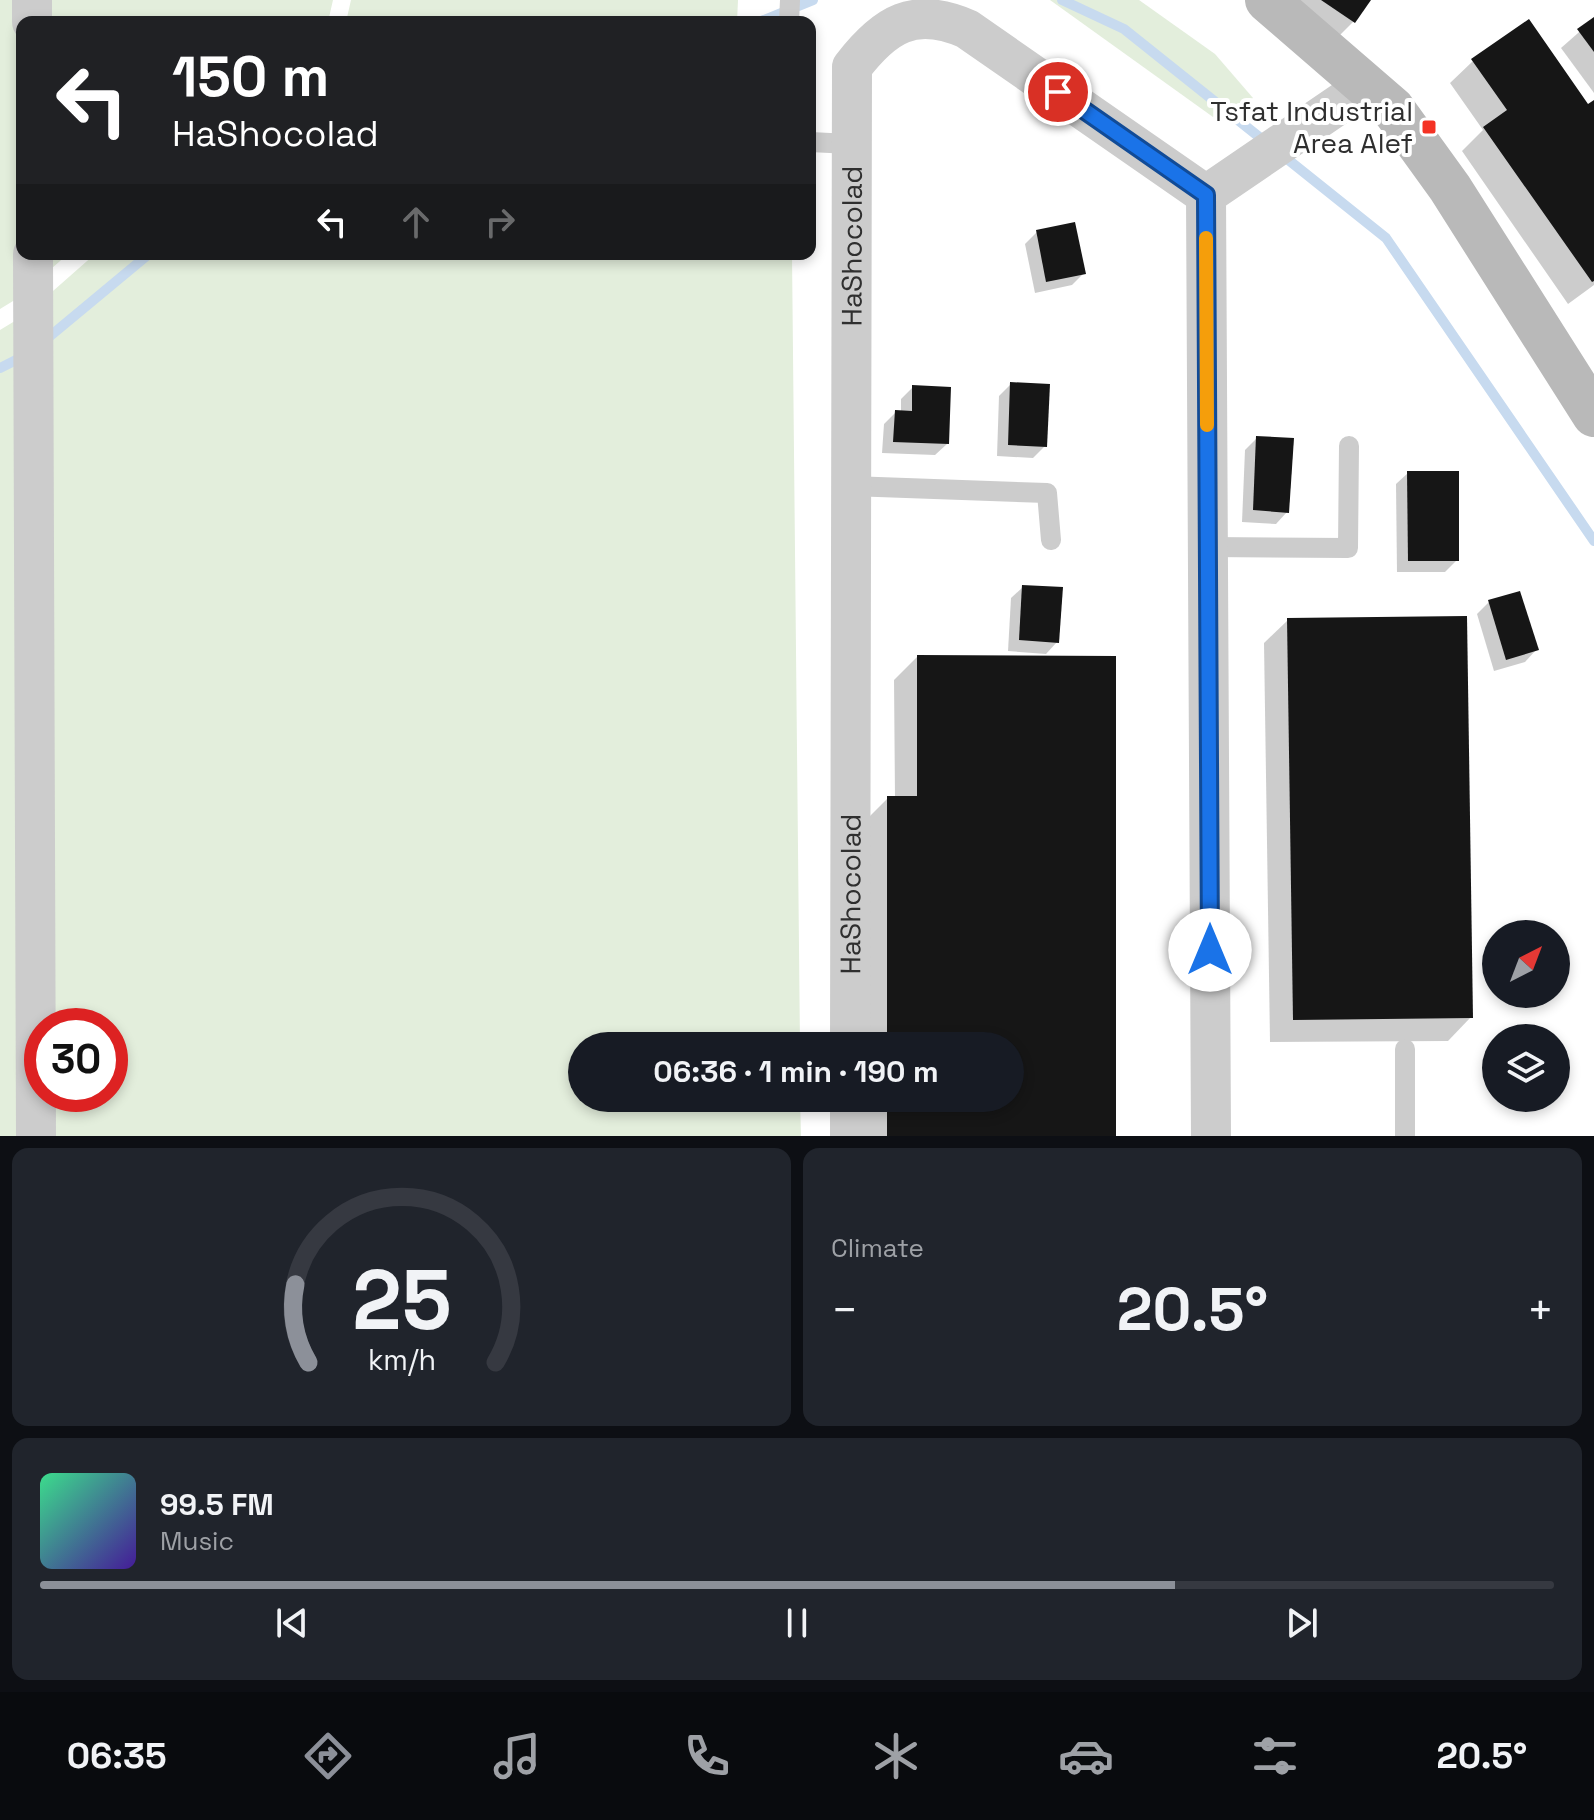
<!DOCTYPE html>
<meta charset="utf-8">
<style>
body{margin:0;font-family:"Space Grotesk",sans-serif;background:#20242c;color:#f1f3f6;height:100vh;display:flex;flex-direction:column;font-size:30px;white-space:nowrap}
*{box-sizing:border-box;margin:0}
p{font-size:26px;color:#9ea1a6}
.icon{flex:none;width:44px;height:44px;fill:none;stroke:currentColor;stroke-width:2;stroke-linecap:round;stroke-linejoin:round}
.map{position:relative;height:1136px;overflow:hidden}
.side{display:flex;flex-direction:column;gap:12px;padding:12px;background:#0d0f14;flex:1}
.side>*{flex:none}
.banner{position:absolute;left:16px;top:16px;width:800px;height:244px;border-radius:16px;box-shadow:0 4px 12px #0003;background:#202124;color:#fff;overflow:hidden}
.needle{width:52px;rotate:42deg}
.controls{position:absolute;left:1482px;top:920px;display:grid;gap:16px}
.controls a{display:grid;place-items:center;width:88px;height:88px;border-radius:50%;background:#171b24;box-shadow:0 4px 12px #0003;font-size:40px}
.speed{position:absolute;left:24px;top:1008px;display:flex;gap:16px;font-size:40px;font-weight:700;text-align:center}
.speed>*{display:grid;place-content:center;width:104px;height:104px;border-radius:50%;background:#171b24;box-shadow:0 4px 12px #0003;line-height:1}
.speed .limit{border:12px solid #d22;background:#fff;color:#111}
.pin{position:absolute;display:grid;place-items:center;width:68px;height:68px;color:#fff;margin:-34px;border:4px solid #fff;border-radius:50%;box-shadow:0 2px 8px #0007}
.me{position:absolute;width:88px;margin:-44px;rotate:0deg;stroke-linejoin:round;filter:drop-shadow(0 0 6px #0008)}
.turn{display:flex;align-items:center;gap:28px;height:168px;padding:0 24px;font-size:36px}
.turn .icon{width:104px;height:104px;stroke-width:2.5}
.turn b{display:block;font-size:56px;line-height:68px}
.lanes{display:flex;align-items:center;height:76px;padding:0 24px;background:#0003;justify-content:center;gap:40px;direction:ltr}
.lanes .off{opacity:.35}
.big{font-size:60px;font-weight:800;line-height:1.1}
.side .card{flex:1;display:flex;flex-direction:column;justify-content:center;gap:12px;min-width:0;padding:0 28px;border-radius:16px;background:#20242c}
.side .dial{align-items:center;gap:0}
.dial svg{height:208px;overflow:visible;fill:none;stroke:#363941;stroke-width:7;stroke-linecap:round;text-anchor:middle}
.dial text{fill:#f1f3f6;stroke:none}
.song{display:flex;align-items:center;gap:24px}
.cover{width:96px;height:96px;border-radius:12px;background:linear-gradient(135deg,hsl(150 70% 55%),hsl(260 70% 35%))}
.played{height:8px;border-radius:4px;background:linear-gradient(90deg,#8c9099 75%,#363941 75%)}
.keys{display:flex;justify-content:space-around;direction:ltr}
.heat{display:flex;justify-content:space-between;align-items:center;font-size:44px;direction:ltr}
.side .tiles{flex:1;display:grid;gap:12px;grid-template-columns:1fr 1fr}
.card:last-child{grid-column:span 2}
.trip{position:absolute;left:568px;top:1032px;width:456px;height:80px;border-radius:40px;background:#171b24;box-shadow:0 4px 12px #0003;font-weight:800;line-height:80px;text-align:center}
.tab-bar{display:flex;height:128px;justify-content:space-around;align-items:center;background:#090b0e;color:#9ea1a6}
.tab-bar .icon{width:56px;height:56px}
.tab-bar .on{color:#8c9099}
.tab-bar b{font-size:36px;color:#f1f3f6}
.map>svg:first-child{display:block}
.green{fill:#e3eedc;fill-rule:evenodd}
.shadow{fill:#0003}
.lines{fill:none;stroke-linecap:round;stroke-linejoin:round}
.stream{stroke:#c7daef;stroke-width:10}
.building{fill:#161616}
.lane{stroke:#ccc;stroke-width:20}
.street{stroke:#ccc;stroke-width:40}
.secondary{stroke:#b9b9b9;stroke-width:44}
.route-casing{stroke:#114b97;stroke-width:20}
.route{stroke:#1a73e8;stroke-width:14}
.slow{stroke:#f59e0b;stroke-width:14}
.poi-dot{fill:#f43224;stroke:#fff;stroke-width:3}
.labels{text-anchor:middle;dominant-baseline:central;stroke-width:8;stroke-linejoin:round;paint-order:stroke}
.poi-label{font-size:28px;fill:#2f2f2f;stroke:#fff;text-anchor:end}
.street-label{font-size:28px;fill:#2f2f2f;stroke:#fff}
</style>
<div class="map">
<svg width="1594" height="1136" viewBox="0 0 1594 1136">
<rect width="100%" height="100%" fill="#fff"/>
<g class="green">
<path d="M 0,0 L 333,0 L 328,22 L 22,22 L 22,254 L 68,254 L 18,298 L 0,309 Z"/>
<path d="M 351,0 L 738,0 L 737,22 L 346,22 Z"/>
<path d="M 1050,0 L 1139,0 L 1215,54 L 1253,98 L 1213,117 Z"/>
<path d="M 95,254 L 792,254 L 800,1046 L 582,1046 L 582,1098 L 800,1098 L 801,1136 L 0,1136 L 0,330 L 28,313 ZM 42,1026 L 110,1026 L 110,1094 L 42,1094 Z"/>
</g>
<g class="shadow">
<path d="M 1266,0 L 1368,0 L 1353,22 L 1330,45 Z"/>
<path d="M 1594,19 L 1594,93 L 1561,48 Z"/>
<path d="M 1473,61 L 1588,106 L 1594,102 L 1594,285 L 1568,304 L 1462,151 L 1483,130 L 1450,83 Z"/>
<path d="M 1037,232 L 1084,273 L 1072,285 L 1035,293 L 1025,244 Z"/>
<path d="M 1011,384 L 1045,446 L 1033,458 L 997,456 L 999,396 Z"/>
<path d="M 913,387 L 947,444 L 935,455 L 882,453 L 884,424 L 896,412 L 901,412 L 901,399 Z"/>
<path d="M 1257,438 L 1287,512 L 1276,524 L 1242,522 L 1245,450 Z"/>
<path d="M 1408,473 L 1457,560 L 1445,572 L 1397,572 L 1396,484 Z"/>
<path d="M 1023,587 L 1057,642 L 1046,654 L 1008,651 L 1011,598 Z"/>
<path d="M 1489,602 L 1536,650 L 1525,662 L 1494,671 L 1477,614 Z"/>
<path d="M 1288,620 L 1471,1017 L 1448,1041 L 1270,1042 L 1264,643 Z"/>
<path d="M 917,657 L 1114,1136 L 865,1136 L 865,1098 L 1010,1098 L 1010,1046 L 865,1046 L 865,821 L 888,798 L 895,798 L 894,680 Z"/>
</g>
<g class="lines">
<g class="stream">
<path d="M 1062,0 L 1124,29 L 1268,144"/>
<path d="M 759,22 L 813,0"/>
<path d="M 1281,154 L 1386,238 L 1594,541"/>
<path d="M 43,342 L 149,254"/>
<path d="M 0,368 L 24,356"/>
</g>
</g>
<g class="building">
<path d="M 1321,0 L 1371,0 L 1355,23 Z"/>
<path d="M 1594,17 L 1594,52 L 1577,29 Z"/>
<path d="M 1529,19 L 1588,104 L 1594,100 L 1594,281 L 1592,282 L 1483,127 L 1507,110 L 1471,59 Z"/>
<path d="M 1075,222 L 1086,274 L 1046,282 L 1036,230 Z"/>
<path d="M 1010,382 L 1050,384 L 1047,447 L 1008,445 Z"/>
<path d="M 912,385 L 951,387 L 949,444 L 893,442 L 895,410 L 912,411 Z"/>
<path d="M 1256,436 L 1294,438 L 1289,513 L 1253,510 Z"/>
<path d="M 1407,471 L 1459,471 L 1459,561 L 1408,561 Z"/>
<path d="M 1022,585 L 1063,587 L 1059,643 L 1019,640 Z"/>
<path d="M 1520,591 L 1539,650 L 1506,660 L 1488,600 Z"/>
<path d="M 1467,616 L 1473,1018 L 1293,1020 L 1287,618 Z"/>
<path d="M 917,655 L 1116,656 L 1116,1136 L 887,1136 L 887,1098 L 1010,1098 L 1010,1046 L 887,1046 L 887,796 L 917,796 Z"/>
</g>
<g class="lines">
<g class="lane">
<path d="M 789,22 L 790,0"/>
<path d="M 810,142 L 850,144"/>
<path d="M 850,486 L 1047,493 L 1051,540"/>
<path d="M 1208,547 L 1348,548 L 1349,446"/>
<path d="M 1405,1136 L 1405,1049"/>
</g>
<g class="street">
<path d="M 32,0 L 32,22"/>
<path d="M 1206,195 L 1211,1136"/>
<path d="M 33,254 L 36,1136"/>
<path id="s1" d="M 850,1046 L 852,67 C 885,24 914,6 967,29 L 1206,195 L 1366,86"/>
<path d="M 850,1136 L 850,1098"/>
</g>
<path class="secondary" d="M 1267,0 L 1393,109 L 1450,188 L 1594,415"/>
</g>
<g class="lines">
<g class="route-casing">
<path id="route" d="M 1058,92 L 1206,195 L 1210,950"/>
</g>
<use href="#route" class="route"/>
<path class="slow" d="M 1206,238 L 1207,425"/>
</g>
<rect class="poi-dot" x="1421" y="119" width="16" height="16" rx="4"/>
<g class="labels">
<g class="poi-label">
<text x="1413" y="111">Tsfat Industrial<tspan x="1413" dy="32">Area Alef</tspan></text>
</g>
<g class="street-label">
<text stroke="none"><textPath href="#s1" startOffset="800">HaShocolad</textPath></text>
<text stroke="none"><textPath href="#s1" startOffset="152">HaShocolad</textPath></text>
</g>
</g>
</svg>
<div class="controls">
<a><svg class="needle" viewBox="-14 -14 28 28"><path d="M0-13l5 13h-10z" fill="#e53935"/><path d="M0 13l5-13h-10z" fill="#9ea1a6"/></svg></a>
<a><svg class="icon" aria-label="layers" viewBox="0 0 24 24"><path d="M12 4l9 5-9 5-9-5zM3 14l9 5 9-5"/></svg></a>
</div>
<div class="speed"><div class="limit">30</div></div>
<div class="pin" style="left:1058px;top:92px;background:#d93025"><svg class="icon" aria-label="arrive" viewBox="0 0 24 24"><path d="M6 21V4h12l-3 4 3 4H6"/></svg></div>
<svg class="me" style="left:1210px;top:950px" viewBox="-20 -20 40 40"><circle r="19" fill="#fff"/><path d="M0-13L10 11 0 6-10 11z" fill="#1a73e8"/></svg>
<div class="trip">06:36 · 1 min · 190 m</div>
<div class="banner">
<div class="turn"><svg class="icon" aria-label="left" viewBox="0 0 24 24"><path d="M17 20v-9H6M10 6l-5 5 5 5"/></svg><div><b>150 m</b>HaShocolad</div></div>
<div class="lanes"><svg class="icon" aria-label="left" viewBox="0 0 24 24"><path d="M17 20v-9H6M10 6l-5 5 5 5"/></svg><svg class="icon off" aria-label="ahead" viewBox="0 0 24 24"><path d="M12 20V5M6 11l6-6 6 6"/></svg><svg class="icon off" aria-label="right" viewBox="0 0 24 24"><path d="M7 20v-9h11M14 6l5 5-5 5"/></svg></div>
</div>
</div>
<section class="side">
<div class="tiles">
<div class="card dial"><svg viewBox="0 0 100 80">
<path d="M14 69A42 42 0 1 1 86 69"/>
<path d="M14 69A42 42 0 0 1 9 39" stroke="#8c9099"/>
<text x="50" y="56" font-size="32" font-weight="700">25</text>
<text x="50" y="72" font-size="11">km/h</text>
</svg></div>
<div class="card"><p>Climate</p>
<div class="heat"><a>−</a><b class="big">20.5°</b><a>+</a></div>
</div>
<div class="card">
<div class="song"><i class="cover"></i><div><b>99.5 FM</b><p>Music</p></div></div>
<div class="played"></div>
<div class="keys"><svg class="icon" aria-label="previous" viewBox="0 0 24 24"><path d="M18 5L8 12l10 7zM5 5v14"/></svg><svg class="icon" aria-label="pause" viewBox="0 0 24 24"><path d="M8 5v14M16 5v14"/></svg><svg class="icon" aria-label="next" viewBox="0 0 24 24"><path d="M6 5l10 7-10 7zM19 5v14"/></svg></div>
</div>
</div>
</section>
<nav class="tab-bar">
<b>06:35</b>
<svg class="icon on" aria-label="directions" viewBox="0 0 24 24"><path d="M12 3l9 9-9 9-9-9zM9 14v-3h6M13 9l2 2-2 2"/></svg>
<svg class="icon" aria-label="music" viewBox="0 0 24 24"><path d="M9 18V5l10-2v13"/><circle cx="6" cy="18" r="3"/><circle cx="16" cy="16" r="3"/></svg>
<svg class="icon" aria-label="phone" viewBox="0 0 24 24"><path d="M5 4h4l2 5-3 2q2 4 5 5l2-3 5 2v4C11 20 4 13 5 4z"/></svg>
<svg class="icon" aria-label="climate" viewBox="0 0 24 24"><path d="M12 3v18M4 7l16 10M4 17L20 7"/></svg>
<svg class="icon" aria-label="car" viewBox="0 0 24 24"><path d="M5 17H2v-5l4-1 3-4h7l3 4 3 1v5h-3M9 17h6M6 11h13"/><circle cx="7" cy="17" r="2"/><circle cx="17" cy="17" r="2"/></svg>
<svg class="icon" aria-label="filters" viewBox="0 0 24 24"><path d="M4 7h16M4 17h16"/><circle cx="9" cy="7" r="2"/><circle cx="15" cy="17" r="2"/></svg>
<b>20.5°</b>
</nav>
